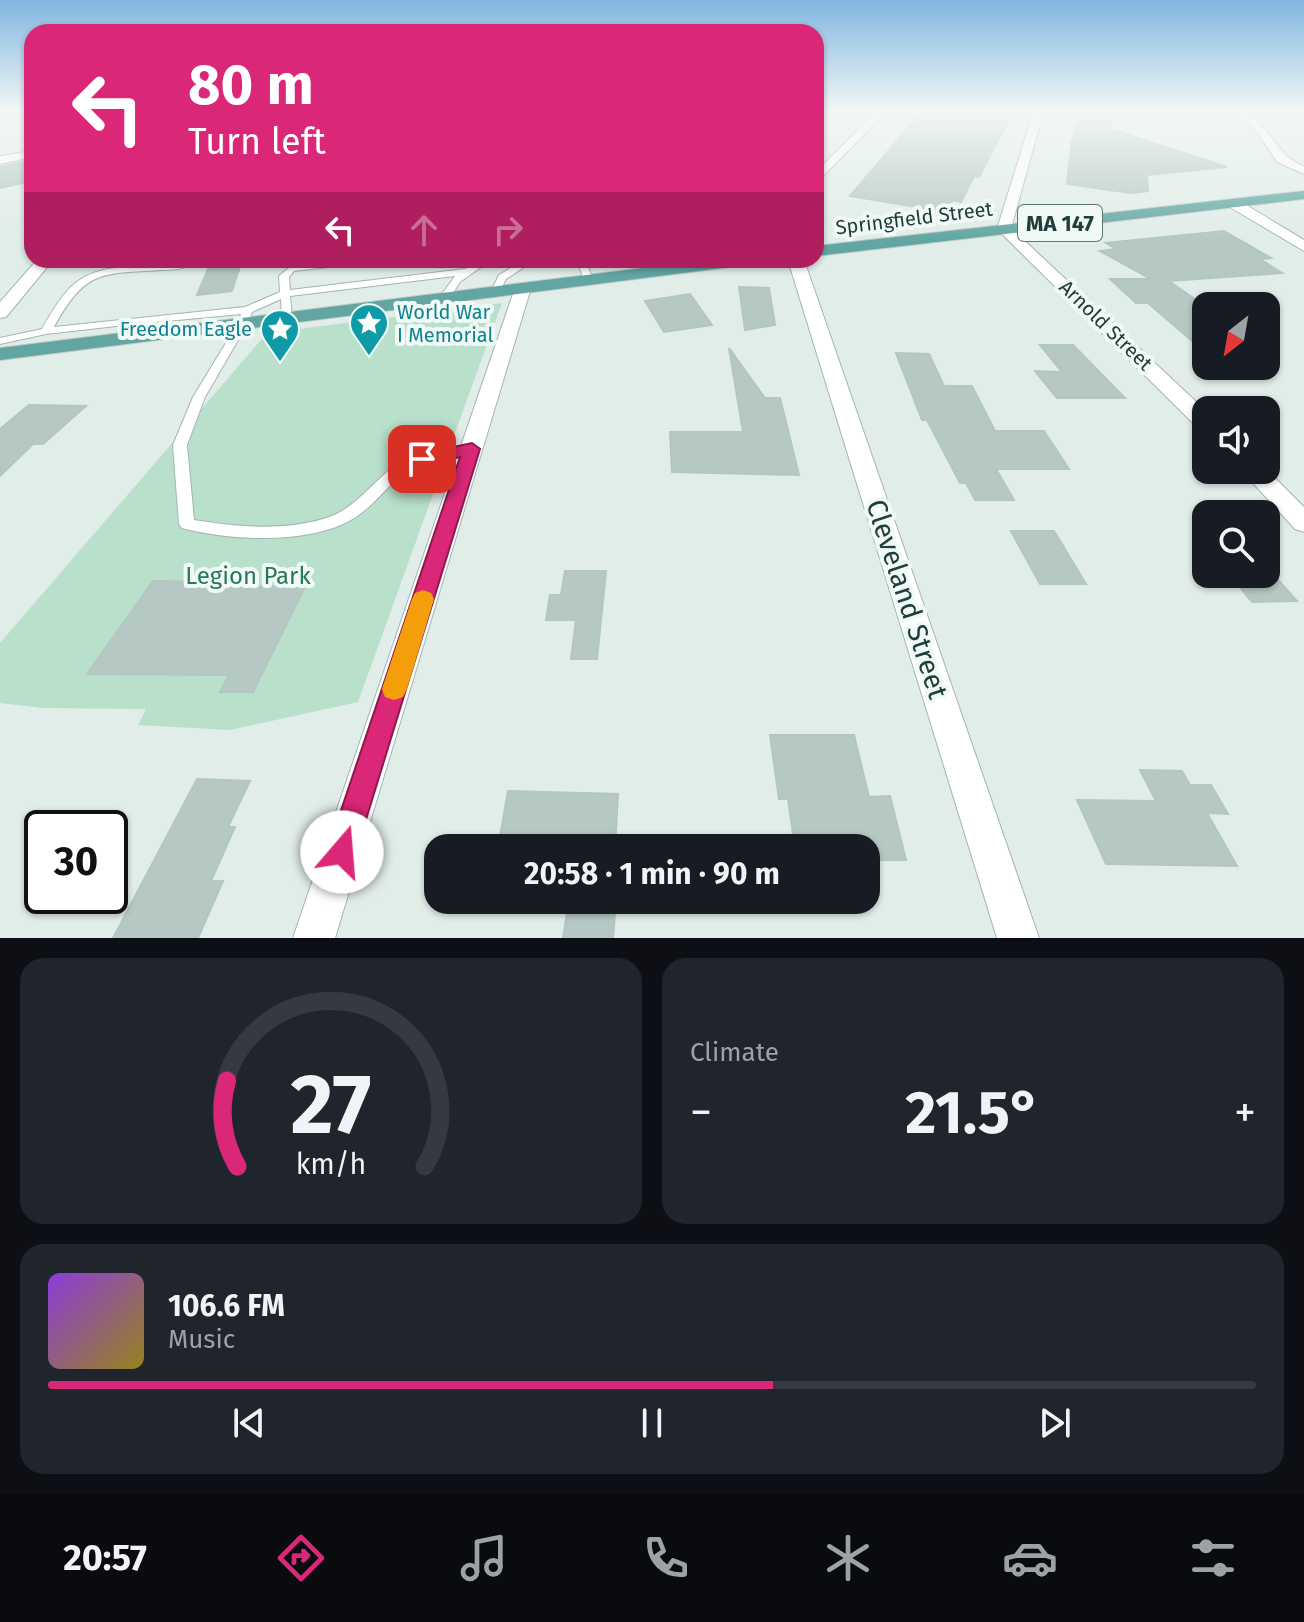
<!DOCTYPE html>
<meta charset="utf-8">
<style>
body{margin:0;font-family:"Fira Sans",sans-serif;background:#20242c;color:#f1f3f6;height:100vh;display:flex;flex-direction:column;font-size:30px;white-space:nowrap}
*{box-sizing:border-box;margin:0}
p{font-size:26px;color:#9ea1a6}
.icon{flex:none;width:44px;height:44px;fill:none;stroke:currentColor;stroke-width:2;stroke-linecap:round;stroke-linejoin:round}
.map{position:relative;height:938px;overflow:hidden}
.drawer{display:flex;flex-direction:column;gap:20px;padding:20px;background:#0d0f14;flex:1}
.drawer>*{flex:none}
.top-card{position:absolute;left:24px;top:24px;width:800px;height:244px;border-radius:24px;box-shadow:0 2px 6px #0004;background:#db2777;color:#fff;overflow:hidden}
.needle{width:52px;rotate:211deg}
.buttons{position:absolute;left:1192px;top:292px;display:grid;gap:16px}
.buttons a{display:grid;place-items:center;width:88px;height:88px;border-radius:16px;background:#171b24;box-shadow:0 2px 6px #0004;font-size:40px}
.speed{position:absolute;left:24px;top:810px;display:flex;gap:16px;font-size:40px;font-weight:700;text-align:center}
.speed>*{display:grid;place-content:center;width:104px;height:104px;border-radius:50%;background:#171b24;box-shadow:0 2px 6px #0004;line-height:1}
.speed .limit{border:4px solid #111;border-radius:12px;background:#fff;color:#111}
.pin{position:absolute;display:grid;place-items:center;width:68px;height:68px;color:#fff;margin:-34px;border-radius:16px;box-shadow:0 4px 12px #0006}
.me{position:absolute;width:88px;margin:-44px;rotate:18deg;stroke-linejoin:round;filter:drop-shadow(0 0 6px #0008)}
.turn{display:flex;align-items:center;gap:28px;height:168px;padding:0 32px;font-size:36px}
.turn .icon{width:104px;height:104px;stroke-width:2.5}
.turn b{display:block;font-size:56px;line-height:68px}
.lanes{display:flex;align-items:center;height:76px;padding:0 32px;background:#0003;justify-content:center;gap:40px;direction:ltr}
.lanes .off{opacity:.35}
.big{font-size:60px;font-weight:700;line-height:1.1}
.drawer .tile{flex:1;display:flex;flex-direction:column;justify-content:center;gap:12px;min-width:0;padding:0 28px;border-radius:24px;background:#20242c}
.drawer .dial{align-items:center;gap:0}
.dial svg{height:208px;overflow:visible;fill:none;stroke:#363941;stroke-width:7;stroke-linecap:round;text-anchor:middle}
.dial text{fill:#f1f3f6;stroke:none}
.song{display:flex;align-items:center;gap:24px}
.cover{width:96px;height:96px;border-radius:12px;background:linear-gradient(135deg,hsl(270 70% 55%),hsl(50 70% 35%))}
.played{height:8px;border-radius:4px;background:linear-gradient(90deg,#db2777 60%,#363941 60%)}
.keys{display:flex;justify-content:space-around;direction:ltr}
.heat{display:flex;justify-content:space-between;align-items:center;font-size:44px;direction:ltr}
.drawer .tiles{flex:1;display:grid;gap:20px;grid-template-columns:1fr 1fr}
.tile:last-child{grid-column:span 2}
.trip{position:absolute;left:424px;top:834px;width:456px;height:80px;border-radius:24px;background:#171b24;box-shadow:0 2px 6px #0004;font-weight:700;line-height:80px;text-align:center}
.tab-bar{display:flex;height:128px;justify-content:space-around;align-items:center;background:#090b0e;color:#9ea1a6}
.tab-bar .icon{width:56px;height:56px}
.tab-bar .selected{color:#db2777}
.tab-bar b{font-size:36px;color:#f1f3f6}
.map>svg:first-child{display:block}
.green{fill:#b8e0ca}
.building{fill:#b6c8c3;stroke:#b2c7c2;stroke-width:2}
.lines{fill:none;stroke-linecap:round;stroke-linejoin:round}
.service-casing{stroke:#a3b5b2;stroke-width:2}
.minor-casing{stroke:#a3b5b2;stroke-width:2}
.primary-casing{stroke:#c1c9c8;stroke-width:2}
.service{fill:#fff;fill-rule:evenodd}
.minor{fill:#fff;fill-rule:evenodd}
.primary{fill:#61a6a1;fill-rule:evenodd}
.route{fill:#db2777;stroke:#8e194d;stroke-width:2}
.slow{fill:#f59e0b}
.labels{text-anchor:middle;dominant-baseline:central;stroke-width:8;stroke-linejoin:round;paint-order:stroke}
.far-street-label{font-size:20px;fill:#203f3c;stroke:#f1f9f6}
.far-culture-label{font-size:20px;fill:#0d838f;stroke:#f1f9f6;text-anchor:start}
.shield{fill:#f1f9f6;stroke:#5f7774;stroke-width:2}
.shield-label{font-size:22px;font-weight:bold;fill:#203f3c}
.park-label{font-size:24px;fill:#277956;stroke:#f1f9f6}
.near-street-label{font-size:28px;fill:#203f3c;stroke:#f1f9f6}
</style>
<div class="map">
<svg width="1304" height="938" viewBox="0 0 1304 938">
<rect width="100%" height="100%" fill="#e1ede9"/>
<path class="green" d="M 502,303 L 358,702 L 230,730 L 138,725 L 146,709 L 42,708 L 0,703 L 0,643 L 267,333 Z"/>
<g class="building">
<path d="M 923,110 L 1014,110 L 979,177 L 974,176 L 961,202 L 953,200 L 947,212 L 850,196 Z"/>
<path d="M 1081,110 L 1114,110 L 1110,129 L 1227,167 L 1147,175 L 1148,191 L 1130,193 L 1067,184 L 1072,141 Z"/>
<path d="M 32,160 L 32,181 L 0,188 L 0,167 Z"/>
<path d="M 1224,231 L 1271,258 L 1260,259 L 1282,273 L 1169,281 L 1206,307 L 1206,353 L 1148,303 L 1136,303 L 1110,279 L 1151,279 L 1100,251 L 1116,249 L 1106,243 Z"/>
<path d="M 212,260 L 242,260 L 232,291 L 197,295 Z"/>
<path d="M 739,287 L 769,288 L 775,325 L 745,330 Z"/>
<path d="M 690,294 L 712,325 L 664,332 L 645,301 Z"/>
<path d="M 1040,345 L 1073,345 L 1125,398 L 1057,398 L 1035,371 L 1062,372 Z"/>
<path d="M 729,348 L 765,398 L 780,398 L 799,475 L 672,472 L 670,432 L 743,432 Z"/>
<path d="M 896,353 L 929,354 L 944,386 L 972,386 L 995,431 L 1044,431 L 1069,469 L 996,469 L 1014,500 L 975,500 L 966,483 L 960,483 L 927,420 L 922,420 Z"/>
<path d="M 29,405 L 86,406 L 43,444 L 33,444 L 0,476 L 0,429 Z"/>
<path d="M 1011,531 L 1054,531 L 1086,584 L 1040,584 Z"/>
<path d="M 565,571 L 606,571 L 597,659 L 571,659 L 576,620 L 546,620 L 550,595 L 561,595 Z"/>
<path d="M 1229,574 L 1273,574 L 1297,601 L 1252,602 Z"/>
<path d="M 153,581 L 207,582 L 204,586 L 305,587 L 253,692 L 220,692 L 229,675 L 87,674 Z"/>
<path d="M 770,735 L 854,735 L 869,797 L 890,796 L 906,860 L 866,860 L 866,848 L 795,848 L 788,799 L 779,799 Z"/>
<path d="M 1140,770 L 1182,771 L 1190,785 L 1211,785 L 1228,814 L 1207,813 L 1237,866 L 1106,864 L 1077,800 L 1156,801 Z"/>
<path d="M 197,779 L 250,781 L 228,827 L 235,827 L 211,881 L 223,881 L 198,938 L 113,938 Z"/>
<path d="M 508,791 L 618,794 L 615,848 L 498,848 Z"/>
<path d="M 569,900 L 616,900 L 613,938 L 563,938 Z"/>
</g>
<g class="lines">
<g class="service-casing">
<g id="service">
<path d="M 187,260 L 198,260 C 187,269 175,270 162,270 C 101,274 86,269 54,327 L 245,307 L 280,292 L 279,276 L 291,266 L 341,260 L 368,260 L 363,263 L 294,271 L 289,277 L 290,290 L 465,269 L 480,260 L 491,260 L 460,282 L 449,299 L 445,300 L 440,297 L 455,276 L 290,296 L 292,317 L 287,320 L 282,317 L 281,299 L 252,312 L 248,323 L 205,397 L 187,445 L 194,520 C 236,527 283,531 323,519 C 353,511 369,486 392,468 C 409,455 429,451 450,448 C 460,446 471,443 479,449 C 466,460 433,457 415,466 C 393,477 380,500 360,514 C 318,546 230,541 182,528 L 179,524 L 173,445 L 193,397 L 238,323 L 241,314 L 145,323 L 134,340 L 130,341 L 125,338 L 134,324 L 46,334 L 0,344 L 0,338 L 42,329 C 71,278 83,268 143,266 C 157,265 173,266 187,260 Z"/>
<path d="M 524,260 L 535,260 L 506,279 L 499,293 L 493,293 L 491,291 L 499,275 Z"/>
<path d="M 560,260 L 586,262 L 593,280 L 585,282 L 579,266 Z"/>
<path d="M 636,260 L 646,260 L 656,272 L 654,274 L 648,274 Z"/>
</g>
</g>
<g class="minor-casing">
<g id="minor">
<path d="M 878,110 L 888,110 L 816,183 L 816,172 Z"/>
<path d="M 1034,110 L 1044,110 L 1011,228 L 1206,411 L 1206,430 L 1198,428 L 997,229 Z"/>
<path d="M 1231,110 C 1267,109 1272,157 1304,166 L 1304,174 L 1277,162 L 1256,130 Z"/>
<path d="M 32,151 L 32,157 L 0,164 L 0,156 Z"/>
<path d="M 1228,200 L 1238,200 L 1304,240 L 1304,251 L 1228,206 Z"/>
<path d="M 37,260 L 53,260 L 6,317 L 0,318 L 0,302 Z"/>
<path d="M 788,260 L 804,260 L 1039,938 L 997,938 Z"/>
<path d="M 523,283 L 531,288 L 335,938 L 293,938 L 515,288 Z"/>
<path d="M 1266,469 L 1304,507 L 1304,532 L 1295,529 L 1241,470 Z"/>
</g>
</g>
<g class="primary-casing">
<g id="primary">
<path d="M 1304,191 L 1304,199 L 816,256 L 816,246 Z"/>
<path d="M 708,260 L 754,260 L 746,265 L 0,360 L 0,348 Z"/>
</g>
</g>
<use href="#service" class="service"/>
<use href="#minor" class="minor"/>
<use href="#primary" class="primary"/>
</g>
<linearGradient id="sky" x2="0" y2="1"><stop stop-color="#80b6e1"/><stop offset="0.46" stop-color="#f2f7f5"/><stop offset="1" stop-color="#f2f7f5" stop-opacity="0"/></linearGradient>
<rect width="1304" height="241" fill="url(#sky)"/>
<path class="route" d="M 472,443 L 480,449 L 356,852 L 352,862 L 342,866 L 331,862 L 327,852 L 460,457 L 422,465 L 413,459 L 416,455 Z"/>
<path class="slow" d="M 423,590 L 431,593 L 434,599 L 407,689 L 403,697 L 394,700 L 385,697 L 382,689 L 412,599 L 415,593 Z"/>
<defs>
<g id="sight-pin" transform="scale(2)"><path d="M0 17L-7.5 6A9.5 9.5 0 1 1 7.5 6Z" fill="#0f9aa8" stroke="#f1f9f6"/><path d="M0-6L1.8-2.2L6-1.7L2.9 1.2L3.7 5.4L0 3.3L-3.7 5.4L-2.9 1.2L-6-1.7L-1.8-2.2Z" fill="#fff"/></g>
</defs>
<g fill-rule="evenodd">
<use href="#sight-pin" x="369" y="323"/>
<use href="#sight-pin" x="280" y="329"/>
</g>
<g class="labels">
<g class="far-street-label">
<text transform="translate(914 218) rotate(-7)">Springfield Street</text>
<text transform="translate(1106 325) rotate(44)">Arnold Street</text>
</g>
<g class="far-culture-label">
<text x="397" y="312">World War<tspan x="397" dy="23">I Memorial</tspan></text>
<text x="252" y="329" text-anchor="end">Freedom Eagle</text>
</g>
<rect class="shield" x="1018" y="205" width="84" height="36" rx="6"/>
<g class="shield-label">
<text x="1060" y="223">MA 147</text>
</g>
<g class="park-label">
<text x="248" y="576">Legion Park</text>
</g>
<g class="near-street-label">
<text transform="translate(907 599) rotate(72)">Cleveland Street</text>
</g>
</g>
</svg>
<div class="buttons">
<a><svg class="needle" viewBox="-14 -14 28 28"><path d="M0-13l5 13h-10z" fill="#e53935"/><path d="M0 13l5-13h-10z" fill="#9ea1a6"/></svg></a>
<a><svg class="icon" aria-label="sound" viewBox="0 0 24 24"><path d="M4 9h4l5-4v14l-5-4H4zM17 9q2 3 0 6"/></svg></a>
<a><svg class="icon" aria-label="search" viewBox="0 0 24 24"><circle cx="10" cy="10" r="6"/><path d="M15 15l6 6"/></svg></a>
</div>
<div class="speed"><div class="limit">30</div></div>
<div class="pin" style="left:422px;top:459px;background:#d93025"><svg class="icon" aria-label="arrive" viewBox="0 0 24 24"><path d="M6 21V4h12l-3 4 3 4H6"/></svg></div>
<svg class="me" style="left:342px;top:852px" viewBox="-20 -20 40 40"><circle r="19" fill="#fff"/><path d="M0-13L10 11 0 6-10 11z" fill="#db2777"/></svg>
<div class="trip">20:58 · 1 min · 90 m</div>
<div class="top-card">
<div class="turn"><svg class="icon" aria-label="left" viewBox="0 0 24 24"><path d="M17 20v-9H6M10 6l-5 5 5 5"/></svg><div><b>80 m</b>Turn left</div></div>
<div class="lanes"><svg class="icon" aria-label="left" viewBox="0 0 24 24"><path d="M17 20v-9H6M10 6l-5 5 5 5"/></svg><svg class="icon off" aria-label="ahead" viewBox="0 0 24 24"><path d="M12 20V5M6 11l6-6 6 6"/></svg><svg class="icon off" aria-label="right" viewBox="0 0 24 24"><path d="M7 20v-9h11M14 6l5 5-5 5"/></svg></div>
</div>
</div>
<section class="drawer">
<div class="tiles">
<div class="tile dial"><svg viewBox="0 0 100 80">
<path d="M14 69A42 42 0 1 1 86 69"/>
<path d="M14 69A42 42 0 0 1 10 36" stroke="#db2777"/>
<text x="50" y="56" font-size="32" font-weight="700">27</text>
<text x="50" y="72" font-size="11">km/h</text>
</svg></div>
<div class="tile"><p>Climate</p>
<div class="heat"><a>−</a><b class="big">21.5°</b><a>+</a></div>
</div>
<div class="tile">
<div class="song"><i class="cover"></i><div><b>106.6 FM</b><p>Music</p></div></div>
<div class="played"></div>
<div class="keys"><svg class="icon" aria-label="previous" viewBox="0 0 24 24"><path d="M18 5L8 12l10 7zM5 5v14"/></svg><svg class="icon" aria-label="pause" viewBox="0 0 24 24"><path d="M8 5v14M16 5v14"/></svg><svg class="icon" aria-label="next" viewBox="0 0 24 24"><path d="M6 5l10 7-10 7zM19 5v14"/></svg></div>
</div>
</div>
</section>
<nav class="tab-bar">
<b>20:57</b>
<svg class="icon selected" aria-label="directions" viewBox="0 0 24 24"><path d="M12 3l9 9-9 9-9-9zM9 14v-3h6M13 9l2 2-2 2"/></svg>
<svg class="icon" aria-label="music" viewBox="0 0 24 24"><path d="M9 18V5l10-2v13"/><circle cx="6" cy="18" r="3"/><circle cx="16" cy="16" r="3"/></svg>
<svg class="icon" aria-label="phone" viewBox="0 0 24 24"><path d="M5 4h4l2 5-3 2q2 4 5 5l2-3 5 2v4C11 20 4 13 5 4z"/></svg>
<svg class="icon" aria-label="climate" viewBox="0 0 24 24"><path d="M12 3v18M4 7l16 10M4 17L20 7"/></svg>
<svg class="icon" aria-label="car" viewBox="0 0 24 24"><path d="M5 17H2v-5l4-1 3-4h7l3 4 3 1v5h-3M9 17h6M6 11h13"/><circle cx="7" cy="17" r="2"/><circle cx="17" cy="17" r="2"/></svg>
<svg class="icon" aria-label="filters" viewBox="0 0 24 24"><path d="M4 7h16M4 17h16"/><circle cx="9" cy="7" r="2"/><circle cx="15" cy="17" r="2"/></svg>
</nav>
